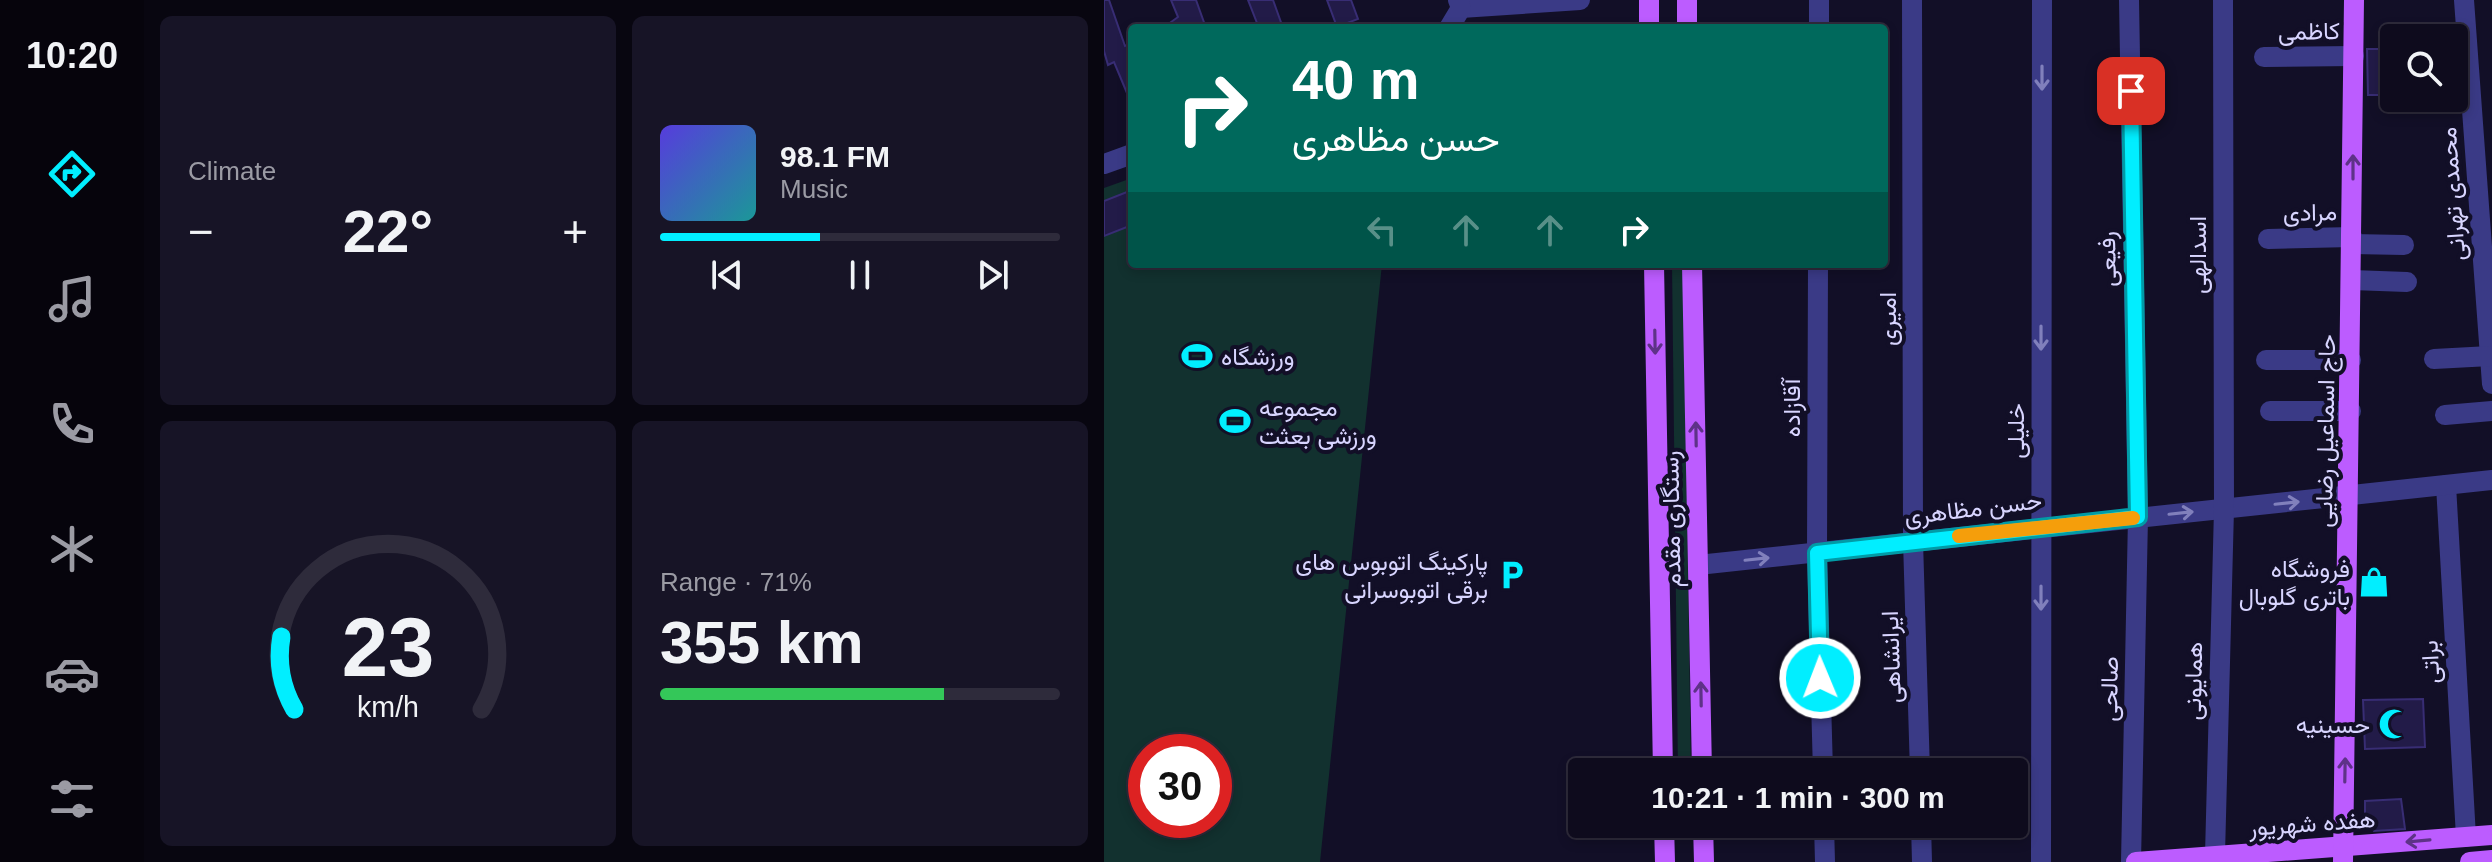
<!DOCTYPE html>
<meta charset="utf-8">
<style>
body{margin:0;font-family:Helvetica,Vazirmatn,sans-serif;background:#171426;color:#f1f3f6;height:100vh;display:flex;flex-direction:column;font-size:30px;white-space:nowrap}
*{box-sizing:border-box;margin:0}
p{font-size:26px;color:#9b9ba4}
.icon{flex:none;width:44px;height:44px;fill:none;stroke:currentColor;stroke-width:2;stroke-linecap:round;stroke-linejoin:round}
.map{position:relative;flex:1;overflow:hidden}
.sheet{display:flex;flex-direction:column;gap:16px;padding:16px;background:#080610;width:960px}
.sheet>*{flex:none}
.guide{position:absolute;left:24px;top:24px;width:760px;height:244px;border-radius:8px;box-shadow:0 4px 12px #0003,0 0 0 2px #2e2b3b;background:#00695c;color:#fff;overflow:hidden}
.fabs{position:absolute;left:1276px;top:24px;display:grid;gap:16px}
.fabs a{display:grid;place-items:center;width:88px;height:88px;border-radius:8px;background:#0e0b1d;box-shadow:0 4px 12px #0003,0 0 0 2px #2e2b3b;font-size:40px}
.speed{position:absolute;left:24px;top:734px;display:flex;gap:16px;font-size:40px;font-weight:700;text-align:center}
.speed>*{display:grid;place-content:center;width:104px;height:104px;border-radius:50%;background:#0e0b1d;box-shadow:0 4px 12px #0003,0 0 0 2px #2e2b3b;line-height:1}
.speed .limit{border:12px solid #d22;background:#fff;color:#111}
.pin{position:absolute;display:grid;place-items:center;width:68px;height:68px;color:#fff;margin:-34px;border-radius:16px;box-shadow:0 4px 12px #0006}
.me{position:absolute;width:88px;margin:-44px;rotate:359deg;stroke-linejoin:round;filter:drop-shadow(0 0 6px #0008)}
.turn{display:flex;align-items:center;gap:28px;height:168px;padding:0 32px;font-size:36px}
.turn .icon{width:104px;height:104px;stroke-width:2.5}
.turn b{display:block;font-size:56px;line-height:68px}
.lanes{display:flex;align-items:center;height:76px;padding:0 32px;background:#0003;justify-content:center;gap:40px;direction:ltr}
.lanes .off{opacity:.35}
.big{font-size:60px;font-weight:700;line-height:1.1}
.sheet .tile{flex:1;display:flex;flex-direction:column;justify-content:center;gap:12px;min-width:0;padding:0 28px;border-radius:12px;background:#171426}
.sheet .dial{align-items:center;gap:0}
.dial svg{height:208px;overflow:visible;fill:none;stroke:#2e2b3b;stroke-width:7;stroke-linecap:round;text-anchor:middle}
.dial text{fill:#f1f3f6;stroke:none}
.song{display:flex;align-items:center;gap:24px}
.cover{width:96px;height:96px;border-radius:12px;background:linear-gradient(135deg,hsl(250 70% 55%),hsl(180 70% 35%))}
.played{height:8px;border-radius:4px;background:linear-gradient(90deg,#01eeff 40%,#2e2b3b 40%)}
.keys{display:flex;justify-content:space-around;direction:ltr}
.heat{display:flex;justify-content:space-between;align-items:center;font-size:44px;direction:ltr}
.charge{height:12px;border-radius:6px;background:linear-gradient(90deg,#34c759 71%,#2e2b3b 0)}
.sheet .tiles{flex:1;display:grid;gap:16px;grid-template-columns:repeat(2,1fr)}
.trip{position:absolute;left:464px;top:758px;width:460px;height:80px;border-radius:8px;background:#0e0b1d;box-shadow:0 4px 12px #0003,0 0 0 2px #2e2b3b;font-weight:700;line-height:80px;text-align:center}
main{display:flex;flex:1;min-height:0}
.dock{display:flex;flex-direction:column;width:144px;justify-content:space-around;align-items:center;background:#06040c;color:#9b9ba4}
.dock .icon{width:56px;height:56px}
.dock .selected{color:#01eeff}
.dock b{font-size:36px;color:#f1f3f6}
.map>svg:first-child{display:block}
.green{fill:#12312f;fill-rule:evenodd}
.building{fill:#221b48;stroke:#382d74;stroke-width:2}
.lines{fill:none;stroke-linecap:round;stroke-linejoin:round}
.minor{stroke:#3a3a86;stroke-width:20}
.major{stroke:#bc5cff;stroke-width:20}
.oneway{stroke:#8180bc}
.oneway2{stroke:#5e3288}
.route-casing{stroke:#019ba6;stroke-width:20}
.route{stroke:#01eeff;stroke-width:14}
.slow{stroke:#f59e0b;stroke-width:14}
.labels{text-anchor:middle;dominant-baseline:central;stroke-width:8;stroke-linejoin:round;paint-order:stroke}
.street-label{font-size:24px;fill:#d8d5ff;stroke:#120f27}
.poi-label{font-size:24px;fill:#d8d5ff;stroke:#120f27;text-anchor:end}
</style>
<main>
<nav class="dock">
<b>10:20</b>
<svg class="icon selected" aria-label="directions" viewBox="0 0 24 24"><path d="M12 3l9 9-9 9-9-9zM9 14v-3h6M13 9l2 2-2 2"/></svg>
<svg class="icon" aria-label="music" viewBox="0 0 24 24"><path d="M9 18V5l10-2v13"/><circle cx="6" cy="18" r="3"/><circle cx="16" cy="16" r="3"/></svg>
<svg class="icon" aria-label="phone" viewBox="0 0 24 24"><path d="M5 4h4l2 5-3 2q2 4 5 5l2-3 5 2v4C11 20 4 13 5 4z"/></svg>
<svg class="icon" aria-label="climate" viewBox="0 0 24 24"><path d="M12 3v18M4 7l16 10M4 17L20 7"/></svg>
<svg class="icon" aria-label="car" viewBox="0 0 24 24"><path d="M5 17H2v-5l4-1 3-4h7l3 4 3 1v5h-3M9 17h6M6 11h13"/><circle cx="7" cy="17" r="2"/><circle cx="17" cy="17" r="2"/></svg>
<svg class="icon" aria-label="filters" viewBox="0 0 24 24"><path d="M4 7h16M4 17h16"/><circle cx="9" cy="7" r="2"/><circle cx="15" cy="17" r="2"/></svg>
</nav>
<section class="sheet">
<div class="tiles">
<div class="tile"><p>Climate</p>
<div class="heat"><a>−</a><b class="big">22°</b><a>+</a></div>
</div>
<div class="tile">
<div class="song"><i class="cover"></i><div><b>98.1 FM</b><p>Music</p></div></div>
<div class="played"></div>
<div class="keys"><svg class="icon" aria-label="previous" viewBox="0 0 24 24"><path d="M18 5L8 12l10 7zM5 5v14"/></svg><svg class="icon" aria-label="pause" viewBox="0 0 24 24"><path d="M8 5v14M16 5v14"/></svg><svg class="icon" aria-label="next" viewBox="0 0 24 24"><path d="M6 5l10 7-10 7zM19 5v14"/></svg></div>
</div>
<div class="tile dial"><svg viewBox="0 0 100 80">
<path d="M14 69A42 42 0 1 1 86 69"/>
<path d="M14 69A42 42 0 0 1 9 41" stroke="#01eeff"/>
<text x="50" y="56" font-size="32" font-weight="700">23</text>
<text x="50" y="72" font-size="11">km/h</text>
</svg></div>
<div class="tile"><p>Range · 71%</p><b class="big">355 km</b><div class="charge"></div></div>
</div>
</section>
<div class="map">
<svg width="1388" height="862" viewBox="0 0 1388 862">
<rect width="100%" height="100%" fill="#120f27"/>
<g class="green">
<path d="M 28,178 L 28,264 L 278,264 L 216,862 L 0,862 L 0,188 ZM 42,752 L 110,752 L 110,820 L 42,820 Z"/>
<path d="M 568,264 L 579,264 L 587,772 L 574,772 Z"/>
</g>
<g class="building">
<path d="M 0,0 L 5,0 L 21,46 L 28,43 L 28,105 L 10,62 L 4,65 L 0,51 Z"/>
<path d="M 67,0 L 92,0 L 102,28 L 59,28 L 74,17 Z"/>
<path d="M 144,0 L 169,0 L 179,28 L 155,28 Z"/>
<path d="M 223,0 L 247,0 L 254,19 L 233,27 Z"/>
<path d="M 1263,49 L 1290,49 L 1290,95 L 1264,95 Z"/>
<path d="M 28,190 L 28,225 L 0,236 L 0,201 Z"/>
<path d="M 1319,699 L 1321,747 L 1261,749 L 1259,700 Z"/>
<path d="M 1297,799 L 1301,829 L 1270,831 L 1261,821 L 1261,801 Z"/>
</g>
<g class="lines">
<g class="minor">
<path d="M 808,0 L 809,541 L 816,772"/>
<path d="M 1025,0 L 1034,517 L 1027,862"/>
<path d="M 1360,0 L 1388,384"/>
<path d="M 357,8 L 476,0"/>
<path d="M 345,28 L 357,8 L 354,0"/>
<path d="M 715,28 L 715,0"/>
<path d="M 1160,57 L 1250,56"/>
<path d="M 1327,99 L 1333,98"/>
<path d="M 0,164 L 28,154"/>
<path d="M 1164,239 L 1248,237"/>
<path d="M 1248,244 L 1300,245"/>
<path d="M 714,264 L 713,553 L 719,772"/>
<path d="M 1248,280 L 1303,282"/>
<path d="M 1330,359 L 1386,356"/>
<path d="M 1162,360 L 1247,360"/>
<path d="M 1166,411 L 1247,411"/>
<path d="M 1341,415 L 1388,411"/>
<path d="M 1342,485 L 1362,837"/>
<path d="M 594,565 L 1388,480"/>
<path d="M 720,824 L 721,862"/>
<path d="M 817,824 L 818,862"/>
<path d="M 1111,855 L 1120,509 L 1119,0"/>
<path d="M 937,862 L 938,0"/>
</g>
<g class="major">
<path d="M 545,0 L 545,28"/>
<path d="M 583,0 L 583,28"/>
<path d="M 550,264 L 559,772"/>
<path d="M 588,264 L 598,772"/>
<path d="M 560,824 L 561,862"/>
<path d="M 599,824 L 600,862"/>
<path d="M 1032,862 L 1388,835"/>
<path d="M 1239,862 L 1250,0"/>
<path d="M 1366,862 L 1388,860"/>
</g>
</g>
<defs><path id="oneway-shaft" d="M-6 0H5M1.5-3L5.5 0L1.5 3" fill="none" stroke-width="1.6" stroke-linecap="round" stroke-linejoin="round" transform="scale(2)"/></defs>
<g class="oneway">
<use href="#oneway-shaft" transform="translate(938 78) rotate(90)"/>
<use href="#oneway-shaft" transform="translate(937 338) rotate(90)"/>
<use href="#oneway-shaft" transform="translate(1183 503) rotate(-6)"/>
<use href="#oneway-shaft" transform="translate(1077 513) rotate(-6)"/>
<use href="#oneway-shaft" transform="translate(653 559) rotate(-6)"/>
<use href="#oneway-shaft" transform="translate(937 598) rotate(90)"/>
</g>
<g class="oneway2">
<use href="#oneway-shaft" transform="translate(1249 167) rotate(-90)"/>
<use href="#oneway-shaft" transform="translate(551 342) rotate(89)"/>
<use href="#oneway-shaft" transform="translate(592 434) rotate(-91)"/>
<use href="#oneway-shaft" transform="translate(597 694) rotate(-91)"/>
<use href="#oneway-shaft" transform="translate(1241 770) rotate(-89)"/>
<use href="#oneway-shaft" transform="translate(1314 841) rotate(175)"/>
</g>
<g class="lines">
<g class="route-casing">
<path id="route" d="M 716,678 L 713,553 L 1034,517 L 1027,91"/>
</g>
<use href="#route" class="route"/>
<path class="slow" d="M 855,536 L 1029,518"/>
</g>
<defs>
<g id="stadium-bare" transform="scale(2.4)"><path d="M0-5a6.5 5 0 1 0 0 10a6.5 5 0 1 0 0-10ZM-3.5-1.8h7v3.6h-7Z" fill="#01eeff" stroke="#120f27" stroke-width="2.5" paint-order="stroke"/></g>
<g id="parking-bare" transform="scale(2.4)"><path d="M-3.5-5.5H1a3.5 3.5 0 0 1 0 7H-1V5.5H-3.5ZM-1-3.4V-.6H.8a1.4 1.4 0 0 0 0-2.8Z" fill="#01eeff" stroke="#120f27" stroke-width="2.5" paint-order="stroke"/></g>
<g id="shop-bare" transform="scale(2.4)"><path d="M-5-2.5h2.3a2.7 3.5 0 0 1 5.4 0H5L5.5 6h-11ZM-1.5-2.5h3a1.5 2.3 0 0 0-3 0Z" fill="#01eeff" stroke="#120f27" stroke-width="2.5" paint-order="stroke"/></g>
<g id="mosque-bare" transform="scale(2.4)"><path d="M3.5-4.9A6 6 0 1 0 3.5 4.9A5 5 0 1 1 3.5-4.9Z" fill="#01eeff" stroke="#120f27" stroke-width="2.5" paint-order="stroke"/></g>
</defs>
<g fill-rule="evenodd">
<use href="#stadium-bare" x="93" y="356"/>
<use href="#stadium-bare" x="131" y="421"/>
<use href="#parking-bare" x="408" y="575"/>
<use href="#shop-bare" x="1270" y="582"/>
<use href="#mosque-bare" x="1290" y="724"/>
</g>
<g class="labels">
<g class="street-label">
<text transform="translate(1205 31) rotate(-1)">کاظمی</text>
<text transform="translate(1348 194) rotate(-94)">محمدی تهرانی</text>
<text transform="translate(1206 212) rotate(-1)">مرادی</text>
<text transform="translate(1093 255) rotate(-90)">اسدالهی</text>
<text transform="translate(1003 259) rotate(-91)">رفیعی</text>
<text transform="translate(783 319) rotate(-90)">امیری</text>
<text transform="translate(687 408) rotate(-90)">آقازاده</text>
<text transform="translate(911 431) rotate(-90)">خلیلی</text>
<text transform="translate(1221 431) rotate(-89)">حاج اسماعیل رضایی</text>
<text transform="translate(869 508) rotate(-7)">حسن مظاهری</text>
<text transform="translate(567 519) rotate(-91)">رستگاری مقدم</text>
<text transform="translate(787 657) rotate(-92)">ایرانشاهی</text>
<text transform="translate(1326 662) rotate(-93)">براتی</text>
<text transform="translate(1089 681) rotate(-89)">همایونی</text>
<text transform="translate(1005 689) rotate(-89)">صالحی</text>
<text transform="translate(1208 823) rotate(-4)">هفده شهریور</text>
</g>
<g class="poi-label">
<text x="117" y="356" text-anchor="start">ورزشگاه</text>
<text x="155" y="407" text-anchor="start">مجموعه<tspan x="155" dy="28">ورزشی بعثت</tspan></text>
<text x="384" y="561">پارکینگ اتوبوس های<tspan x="384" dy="28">برقی اتوبوسرانی</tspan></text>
<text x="1246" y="568">فروشگاه<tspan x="1246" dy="28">باتری گلوبال</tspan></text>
<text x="1266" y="724">حسینیه</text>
</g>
</g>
</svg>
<div class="fabs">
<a><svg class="icon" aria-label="search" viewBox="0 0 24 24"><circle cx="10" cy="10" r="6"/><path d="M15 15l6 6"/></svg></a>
</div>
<div class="speed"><div class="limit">30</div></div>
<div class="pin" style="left:1027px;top:91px;background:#d93025"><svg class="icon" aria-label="arrive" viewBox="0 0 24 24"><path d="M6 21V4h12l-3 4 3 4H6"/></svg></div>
<svg class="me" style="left:716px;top:678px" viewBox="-20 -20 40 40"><circle r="17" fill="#01eeff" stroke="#fff" stroke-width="3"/><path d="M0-11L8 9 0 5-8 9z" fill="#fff"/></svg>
<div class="trip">10:21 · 1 min · 300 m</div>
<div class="guide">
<div class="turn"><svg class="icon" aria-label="right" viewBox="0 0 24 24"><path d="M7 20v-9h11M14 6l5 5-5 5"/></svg><div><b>40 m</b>حسن مظاهری</div></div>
<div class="lanes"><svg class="icon off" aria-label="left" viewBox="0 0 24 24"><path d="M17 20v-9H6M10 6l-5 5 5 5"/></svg><svg class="icon off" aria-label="ahead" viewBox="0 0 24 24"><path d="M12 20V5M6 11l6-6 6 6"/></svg><svg class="icon off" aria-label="ahead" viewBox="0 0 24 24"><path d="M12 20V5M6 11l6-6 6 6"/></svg><svg class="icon" aria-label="right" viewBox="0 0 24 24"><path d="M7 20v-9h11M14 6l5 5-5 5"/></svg></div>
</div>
</div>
</main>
